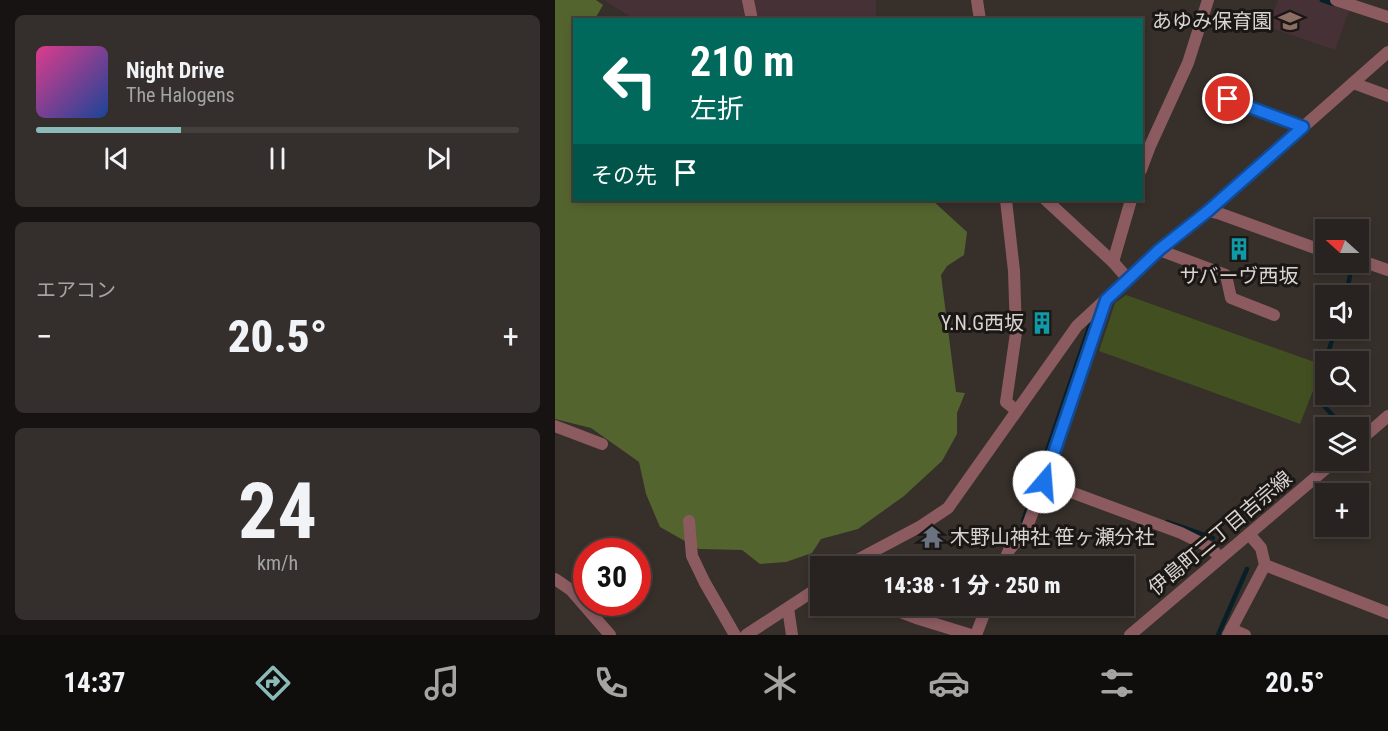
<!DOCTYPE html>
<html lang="ja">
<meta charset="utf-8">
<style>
body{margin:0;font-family:"Roboto Condensed","Noto Sans JP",sans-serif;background:#342f2d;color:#f1f3f6;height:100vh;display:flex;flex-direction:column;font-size:22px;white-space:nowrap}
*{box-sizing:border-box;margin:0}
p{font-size:20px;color:#a5a4a5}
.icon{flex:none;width:33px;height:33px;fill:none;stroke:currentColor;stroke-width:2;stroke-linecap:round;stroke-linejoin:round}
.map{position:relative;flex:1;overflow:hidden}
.details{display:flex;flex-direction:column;gap:15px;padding:15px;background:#161312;width:555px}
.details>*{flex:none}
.top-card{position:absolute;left:18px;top:18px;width:570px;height:183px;border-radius:0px;box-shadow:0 3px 9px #0003,0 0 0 2px #44403e;background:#00695c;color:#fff;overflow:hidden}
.needle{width:39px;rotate:291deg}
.controls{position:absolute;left:760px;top:219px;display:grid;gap:12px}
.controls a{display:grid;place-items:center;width:54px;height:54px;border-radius:0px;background:#282320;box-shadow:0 3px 9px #0003,0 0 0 2px #44403e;font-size:30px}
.speed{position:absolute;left:18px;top:538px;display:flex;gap:12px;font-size:30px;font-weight:700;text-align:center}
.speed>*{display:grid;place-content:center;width:78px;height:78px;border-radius:50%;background:#282320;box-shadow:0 3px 9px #0003,0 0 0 2px #44403e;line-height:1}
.speed .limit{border:9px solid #d22;background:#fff;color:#111}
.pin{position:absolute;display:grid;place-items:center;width:51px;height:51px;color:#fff;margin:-26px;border:3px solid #fff;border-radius:50%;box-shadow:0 2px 6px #0007}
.me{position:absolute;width:66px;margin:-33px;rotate:18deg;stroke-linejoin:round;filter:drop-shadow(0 0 4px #0008)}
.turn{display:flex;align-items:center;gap:21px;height:126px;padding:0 18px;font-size:27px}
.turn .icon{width:78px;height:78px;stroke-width:2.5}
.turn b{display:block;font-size:42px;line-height:51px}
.then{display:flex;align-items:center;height:57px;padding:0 18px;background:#0003;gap:12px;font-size:22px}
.big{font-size:45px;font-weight:800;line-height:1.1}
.details .card{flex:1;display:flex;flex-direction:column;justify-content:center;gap:9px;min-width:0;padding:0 21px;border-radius:9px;background:#342f2d}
.details .dial{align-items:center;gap:0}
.dial b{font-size:78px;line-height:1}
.song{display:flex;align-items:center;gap:18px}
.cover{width:72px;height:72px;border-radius:9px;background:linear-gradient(135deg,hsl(330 70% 55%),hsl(220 70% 35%))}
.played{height:6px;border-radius:3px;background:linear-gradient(90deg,#8bbbb9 30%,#44403e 30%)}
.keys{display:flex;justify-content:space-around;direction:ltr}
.heat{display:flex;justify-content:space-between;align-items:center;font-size:33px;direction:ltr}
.trip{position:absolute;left:255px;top:556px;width:324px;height:60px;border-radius:0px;background:#282320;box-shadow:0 3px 9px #0003,0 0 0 2px #44403e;font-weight:800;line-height:60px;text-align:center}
.tab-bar{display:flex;height:96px;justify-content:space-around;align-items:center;background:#100e0d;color:#a5a4a5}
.tab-bar .icon{width:42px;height:42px}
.tab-bar .current{color:#8bbbb9}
.tab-bar b{font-size:27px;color:#f1f3f6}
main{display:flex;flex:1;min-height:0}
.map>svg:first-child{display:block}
.education{fill:#463136}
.green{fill:#425021}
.forest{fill:#54642f}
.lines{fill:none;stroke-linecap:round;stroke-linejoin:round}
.stream{stroke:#091f27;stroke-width:4.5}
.minor{stroke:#8b5b60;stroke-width:12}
.tertiary{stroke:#8b5b60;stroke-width:12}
.route-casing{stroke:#114b97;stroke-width:15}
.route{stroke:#1a73e8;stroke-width:10}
.labels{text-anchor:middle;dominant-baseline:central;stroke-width:6;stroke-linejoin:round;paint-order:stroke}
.poi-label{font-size:20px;fill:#d9d4d1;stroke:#1b1715;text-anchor:end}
.street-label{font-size:20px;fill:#d9d4d1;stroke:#1b1715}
</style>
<main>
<section class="details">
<div class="card">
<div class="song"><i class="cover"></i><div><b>Night Drive</b><p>The Halogens</p></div></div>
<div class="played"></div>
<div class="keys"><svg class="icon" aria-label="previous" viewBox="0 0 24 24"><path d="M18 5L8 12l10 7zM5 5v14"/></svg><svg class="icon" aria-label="pause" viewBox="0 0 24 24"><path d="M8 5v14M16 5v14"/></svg><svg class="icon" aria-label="next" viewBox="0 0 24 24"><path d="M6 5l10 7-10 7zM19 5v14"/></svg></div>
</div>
<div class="card"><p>エアコン</p>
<div class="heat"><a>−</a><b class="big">20.5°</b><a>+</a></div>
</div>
<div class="card dial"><b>24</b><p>km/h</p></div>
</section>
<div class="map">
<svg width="833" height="635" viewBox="0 0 833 635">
<rect width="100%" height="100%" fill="#362f2a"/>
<g class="education">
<path d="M 49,0 L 321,0 L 321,19 L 79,19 Z"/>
<path d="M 723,0 L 763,0 L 794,11 L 780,50 L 713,27 Z"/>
</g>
<path class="green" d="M 571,295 L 768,365 L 745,424 L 544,351 L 560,303 Z"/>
<path class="forest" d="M 0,0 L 41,0 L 48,5 L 40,19 L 20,20 L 20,200 L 377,200 L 412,232 L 409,255 L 392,266 L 386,275 L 401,392 L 410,393 L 402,413 L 402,434 L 387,461 L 349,496 L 303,529 L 266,539 L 257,553 L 231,562 L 205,564 L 187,550 L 144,549 L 105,527 L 91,494 L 84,462 L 36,428 L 0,419 Z"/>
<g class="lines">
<g class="stream">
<path d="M 767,0 L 779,4"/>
<path d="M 791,296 L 797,265"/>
<path d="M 781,328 L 764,381 L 770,407 L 781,419 L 793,423"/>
<path d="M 468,521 L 537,319"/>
<path d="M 612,522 L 658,538"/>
<path d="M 663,635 L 692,569"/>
</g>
<g class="minor">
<path d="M 193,0 L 197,20"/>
<path d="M 422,0 L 425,20"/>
<path d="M 781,0 L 833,17"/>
<path d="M 798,83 L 833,96"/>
<path d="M 673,98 L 748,127"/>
<path d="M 586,170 L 595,146 L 633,63 L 653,0"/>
<path d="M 451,200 L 459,271 L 461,333 L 451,402 L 461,410"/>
<path d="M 491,200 L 558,262 L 573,279"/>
<path d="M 653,211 L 663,213 L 771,252"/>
<path d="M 604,250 L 671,275 L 676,298 L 719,315"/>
<path d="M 804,260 L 833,270"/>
<path d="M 558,262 L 576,200"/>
<path d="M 0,426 L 47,444"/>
<path d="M 489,482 L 626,533 L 656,548 L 665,558"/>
<path d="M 134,521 L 137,556 L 150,583 L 180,635"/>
<path d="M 694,534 L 706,548 L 710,565 L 833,613"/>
<path d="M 293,567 L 304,559 L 366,526 L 393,508 L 522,326 L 604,250 L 653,211 L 833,52"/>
<path d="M 447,567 L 454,550 L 471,530 L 489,482 L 550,301"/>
<path d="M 0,579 L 16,590 L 55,635"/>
<path d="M 329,606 L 361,618 L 416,635"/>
<path d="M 233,608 L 237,635"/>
<path d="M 676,629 L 690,635"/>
<path d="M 191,635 L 266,586"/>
<path d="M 421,635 L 432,606"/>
<path d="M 673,635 L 710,565"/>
</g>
<g class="tertiary">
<path d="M 804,441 L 833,416"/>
<path d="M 575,635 L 781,460"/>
</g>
</g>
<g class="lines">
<g class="route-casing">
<path id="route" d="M 489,482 L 551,300 L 604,250 L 653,211 L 748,127 L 673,99"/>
</g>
<use href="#route" class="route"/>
</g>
<defs>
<g id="school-bare" transform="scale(1.8)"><path d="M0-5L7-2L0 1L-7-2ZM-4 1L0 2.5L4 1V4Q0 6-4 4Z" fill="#8d6e63" stroke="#1b1715" stroke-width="2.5" paint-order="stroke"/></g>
<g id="building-bare" transform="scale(1.8)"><path d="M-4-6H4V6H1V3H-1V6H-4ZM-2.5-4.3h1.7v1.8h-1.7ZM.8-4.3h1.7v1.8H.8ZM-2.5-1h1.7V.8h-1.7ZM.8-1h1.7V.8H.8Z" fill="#0f9aa8" stroke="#1b1715" stroke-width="2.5" paint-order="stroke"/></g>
<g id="temple-bare" transform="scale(1.8)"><path d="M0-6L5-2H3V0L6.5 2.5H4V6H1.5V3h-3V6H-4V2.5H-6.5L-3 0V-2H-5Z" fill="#6b7280" stroke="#1b1715" stroke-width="2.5" paint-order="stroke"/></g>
</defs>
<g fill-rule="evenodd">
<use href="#school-bare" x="735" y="21"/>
<use href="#building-bare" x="684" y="249"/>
<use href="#building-bare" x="487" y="323"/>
<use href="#temple-bare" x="377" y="537"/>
</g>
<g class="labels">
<g class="poi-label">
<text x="717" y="21">あゆみ保育園</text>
<text x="684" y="276" text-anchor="middle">サバーヴ西坂</text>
<text x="469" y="323">Y.N.G西坂</text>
<text x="395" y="537" text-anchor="start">木野山神社 笹ヶ瀬分社</text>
</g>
<g class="street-label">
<text transform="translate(665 533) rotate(-40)">伊島町二丁目吉宗線</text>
</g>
</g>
</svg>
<div class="controls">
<a><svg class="needle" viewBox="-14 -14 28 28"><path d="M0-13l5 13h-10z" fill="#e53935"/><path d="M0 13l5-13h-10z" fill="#a5a4a5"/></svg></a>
<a><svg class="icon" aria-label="sound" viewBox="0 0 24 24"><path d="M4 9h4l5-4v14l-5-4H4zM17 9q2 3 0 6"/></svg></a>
<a><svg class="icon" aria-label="search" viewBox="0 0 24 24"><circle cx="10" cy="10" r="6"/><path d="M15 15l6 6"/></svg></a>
<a><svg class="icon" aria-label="layers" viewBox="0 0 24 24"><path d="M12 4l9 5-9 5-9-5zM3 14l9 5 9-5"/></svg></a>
<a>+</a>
</div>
<div class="speed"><div class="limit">30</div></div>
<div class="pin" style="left:673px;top:99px;background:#d93025"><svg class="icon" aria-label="arrive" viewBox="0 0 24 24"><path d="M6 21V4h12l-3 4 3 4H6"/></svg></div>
<svg class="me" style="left:489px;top:482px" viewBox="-20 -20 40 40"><circle r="19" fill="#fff"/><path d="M0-13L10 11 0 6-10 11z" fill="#1a73e8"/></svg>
<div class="trip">14:38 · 1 分 · 250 m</div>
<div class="top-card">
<div class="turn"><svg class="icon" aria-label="left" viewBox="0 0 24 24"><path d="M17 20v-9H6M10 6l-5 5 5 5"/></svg><div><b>210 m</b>左折</div></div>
<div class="then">その先<svg class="icon" aria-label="arrive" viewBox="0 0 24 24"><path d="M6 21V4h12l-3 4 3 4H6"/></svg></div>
</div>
</div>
</main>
<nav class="tab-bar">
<b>14:37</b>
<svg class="icon current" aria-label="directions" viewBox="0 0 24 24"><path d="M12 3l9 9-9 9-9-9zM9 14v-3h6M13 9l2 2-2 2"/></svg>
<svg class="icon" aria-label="music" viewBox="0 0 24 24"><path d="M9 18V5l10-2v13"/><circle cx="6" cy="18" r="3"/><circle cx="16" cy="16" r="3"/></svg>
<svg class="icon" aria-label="phone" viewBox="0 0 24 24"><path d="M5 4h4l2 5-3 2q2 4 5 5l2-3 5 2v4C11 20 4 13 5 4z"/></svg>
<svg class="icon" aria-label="climate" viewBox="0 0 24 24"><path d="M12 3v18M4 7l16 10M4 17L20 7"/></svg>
<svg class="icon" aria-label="car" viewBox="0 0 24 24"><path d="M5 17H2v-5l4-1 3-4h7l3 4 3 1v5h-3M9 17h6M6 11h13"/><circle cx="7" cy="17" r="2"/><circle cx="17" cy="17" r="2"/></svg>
<svg class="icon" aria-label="filters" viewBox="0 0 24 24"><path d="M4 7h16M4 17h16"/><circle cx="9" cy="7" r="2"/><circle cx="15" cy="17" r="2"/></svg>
<b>20.5°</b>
</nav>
